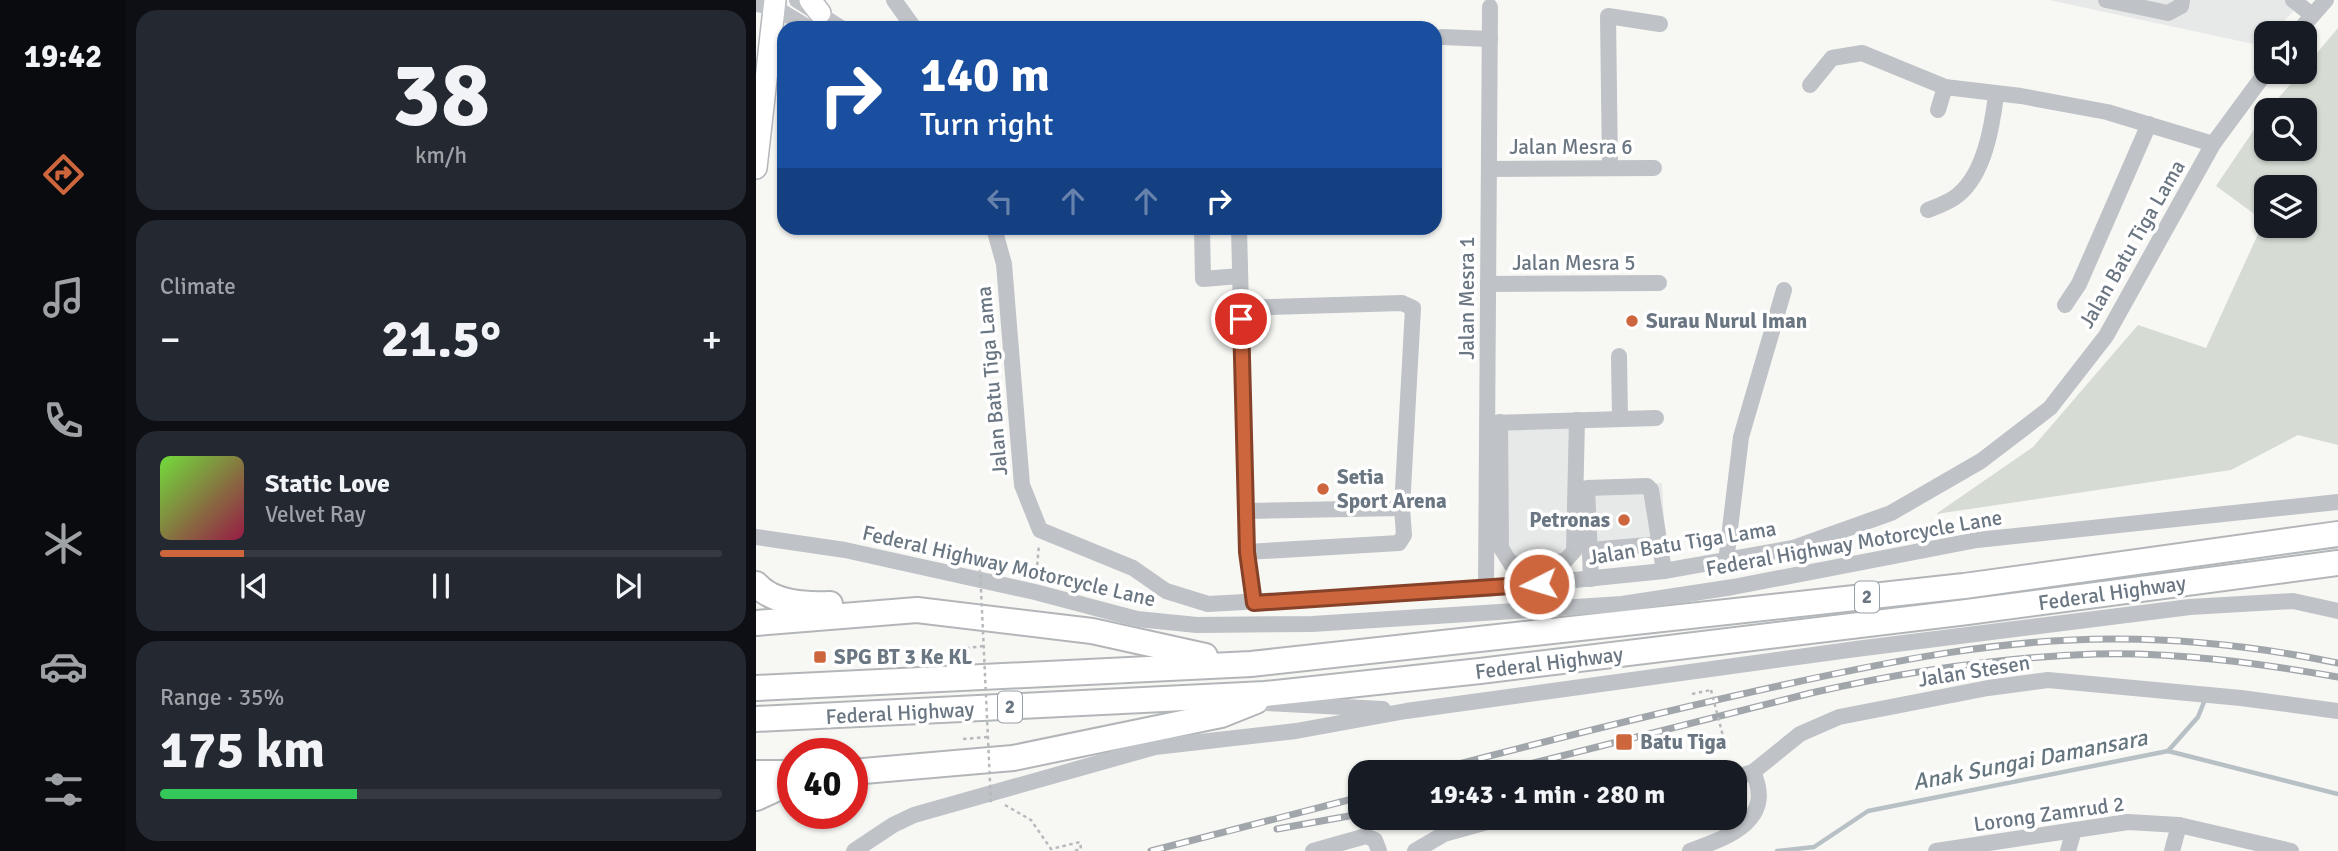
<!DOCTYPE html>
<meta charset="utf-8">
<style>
body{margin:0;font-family:Signika,sans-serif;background:#242831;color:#f1f3f6;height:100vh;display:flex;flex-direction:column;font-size:26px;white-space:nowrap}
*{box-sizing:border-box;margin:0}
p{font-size:23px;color:#9ea1a6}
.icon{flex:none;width:38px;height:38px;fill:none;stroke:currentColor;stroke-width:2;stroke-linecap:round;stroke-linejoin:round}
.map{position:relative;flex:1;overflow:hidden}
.details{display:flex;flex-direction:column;gap:10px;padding:10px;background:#0d0f14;width:630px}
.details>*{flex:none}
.guide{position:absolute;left:21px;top:21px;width:665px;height:214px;border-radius:21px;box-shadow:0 2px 5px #0004;background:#1a4fa0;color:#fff;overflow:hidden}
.buttons{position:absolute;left:1498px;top:21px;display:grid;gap:14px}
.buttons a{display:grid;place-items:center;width:63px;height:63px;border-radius:14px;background:#171b24;box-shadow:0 2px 5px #0004;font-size:35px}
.speed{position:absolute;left:21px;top:738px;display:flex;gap:14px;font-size:35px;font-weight:700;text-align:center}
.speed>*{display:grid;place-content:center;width:91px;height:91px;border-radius:50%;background:#171b24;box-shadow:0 2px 5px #0004;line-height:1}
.speed .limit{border:10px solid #d22;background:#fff;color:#111}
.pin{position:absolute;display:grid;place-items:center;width:60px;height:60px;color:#fff;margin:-30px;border:4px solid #fff;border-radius:50%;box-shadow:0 2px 7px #0007}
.me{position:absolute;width:77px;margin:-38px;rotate:265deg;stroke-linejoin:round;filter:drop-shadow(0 0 5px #0008)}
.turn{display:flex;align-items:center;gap:24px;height:147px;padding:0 28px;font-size:32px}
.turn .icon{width:91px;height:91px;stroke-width:2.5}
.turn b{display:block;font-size:49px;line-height:60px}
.lanes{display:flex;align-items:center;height:66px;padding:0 28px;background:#0003;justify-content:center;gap:35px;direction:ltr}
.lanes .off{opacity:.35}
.big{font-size:52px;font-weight:800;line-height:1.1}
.details .card{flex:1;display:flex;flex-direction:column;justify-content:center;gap:10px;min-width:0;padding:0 24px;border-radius:21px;background:#242831}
.details .dial{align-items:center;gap:0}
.dial b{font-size:91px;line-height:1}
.song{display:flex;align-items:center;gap:21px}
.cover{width:84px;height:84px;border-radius:10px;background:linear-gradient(135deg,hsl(100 70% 55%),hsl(340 70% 35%))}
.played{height:7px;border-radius:4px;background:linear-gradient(90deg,#ce663d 15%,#363941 15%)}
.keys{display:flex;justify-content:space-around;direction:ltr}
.heat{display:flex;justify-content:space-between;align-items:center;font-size:38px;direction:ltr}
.charge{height:10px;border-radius:5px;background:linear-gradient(90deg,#34c759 35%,#363941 0)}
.trip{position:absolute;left:592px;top:760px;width:399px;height:70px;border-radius:21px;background:#171b24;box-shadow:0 2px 5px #0004;font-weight:800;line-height:70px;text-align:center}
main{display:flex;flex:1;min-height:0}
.menu{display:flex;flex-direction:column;width:126px;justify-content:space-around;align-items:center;background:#090b0e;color:#9ea1a6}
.menu .icon{width:49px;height:49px}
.menu .current{color:#ce663d}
.menu b{font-size:32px;color:#f1f3f6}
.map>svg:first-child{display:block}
.built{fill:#e7e9e8}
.green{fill:#d6dbd4;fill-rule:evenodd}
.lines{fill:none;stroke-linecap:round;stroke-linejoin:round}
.stream{stroke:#b7c0c5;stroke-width:4.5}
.major-casing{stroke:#b3b6ba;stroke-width:24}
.highway-casing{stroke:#b3b6b9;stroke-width:28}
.path{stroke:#b7babc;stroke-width:2.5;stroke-dasharray:3.5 3.5;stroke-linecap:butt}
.minor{stroke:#bfc2c6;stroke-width:16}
.major{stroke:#fff;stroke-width:21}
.highway{stroke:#fff;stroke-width:24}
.rail-casing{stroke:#a1a6ab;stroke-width:7}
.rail{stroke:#fff;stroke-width:4.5;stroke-dasharray:13;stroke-linecap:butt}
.path-bridge{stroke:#b7babc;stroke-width:2.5;stroke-dasharray:3.5 3.5;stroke-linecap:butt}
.route-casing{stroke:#864228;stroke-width:18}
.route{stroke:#ce663d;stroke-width:12}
.poi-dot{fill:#ce663d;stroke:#fff;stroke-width:2.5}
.labels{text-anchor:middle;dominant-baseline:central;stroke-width:7;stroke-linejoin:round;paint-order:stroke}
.shield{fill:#fff;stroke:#979fa8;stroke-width:2}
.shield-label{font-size:19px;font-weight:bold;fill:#6a7682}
.street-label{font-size:21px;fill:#6a7682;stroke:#fff}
.poi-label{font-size:21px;font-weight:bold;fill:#6a7682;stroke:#fff;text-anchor:start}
.water-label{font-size:23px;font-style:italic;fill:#66767e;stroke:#fff}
</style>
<main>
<nav class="menu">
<b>19:42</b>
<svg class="icon current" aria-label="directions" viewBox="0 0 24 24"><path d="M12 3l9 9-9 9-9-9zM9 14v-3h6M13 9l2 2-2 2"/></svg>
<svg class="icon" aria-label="music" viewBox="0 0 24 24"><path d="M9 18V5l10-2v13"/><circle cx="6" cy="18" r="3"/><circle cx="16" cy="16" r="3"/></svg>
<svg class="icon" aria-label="phone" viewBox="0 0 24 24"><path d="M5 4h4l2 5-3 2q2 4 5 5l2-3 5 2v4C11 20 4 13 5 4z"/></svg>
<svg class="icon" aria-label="climate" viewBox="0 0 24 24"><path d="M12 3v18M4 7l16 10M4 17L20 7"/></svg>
<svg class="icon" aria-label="car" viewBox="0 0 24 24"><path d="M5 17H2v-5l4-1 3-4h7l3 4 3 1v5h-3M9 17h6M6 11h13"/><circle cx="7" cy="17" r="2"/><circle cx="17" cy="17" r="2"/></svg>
<svg class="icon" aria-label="filters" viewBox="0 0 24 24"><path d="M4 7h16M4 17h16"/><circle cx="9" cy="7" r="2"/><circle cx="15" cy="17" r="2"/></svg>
</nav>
<section class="details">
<div class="card dial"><b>38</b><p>km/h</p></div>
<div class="card"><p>Climate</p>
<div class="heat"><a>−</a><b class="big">21.5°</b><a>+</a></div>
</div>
<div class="card">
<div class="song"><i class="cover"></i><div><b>Static Love</b><p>Velvet Ray</p></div></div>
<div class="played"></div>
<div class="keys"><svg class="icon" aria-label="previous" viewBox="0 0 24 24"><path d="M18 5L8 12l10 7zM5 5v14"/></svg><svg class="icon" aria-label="pause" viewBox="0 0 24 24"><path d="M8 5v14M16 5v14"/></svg><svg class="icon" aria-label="next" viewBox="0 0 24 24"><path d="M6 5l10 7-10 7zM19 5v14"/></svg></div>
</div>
<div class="card"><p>Range · 35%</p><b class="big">175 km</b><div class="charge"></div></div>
</section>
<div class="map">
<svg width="1582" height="851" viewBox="0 0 1582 851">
<rect width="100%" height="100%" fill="#f7f7f4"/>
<g class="built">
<path d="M 1293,0 L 1547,0 L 1518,33 L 1510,33 L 1507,46 Z"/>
<path d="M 818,425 L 817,484 L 906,483 L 910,551 L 757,560 L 748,548 L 748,427 Z"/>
</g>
<g class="green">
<path d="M 656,21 L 656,28 L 441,28 L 441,25 Z"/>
<path d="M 1582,28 L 1582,445 L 1542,435 L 1475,470 L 1180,514 L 1277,447 L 1382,325 L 1450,348 L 1508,221 L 1460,186 L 1510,112 L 1510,149 L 1549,149 L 1549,110 L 1512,110 L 1545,72 L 1549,72 L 1549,67 ZM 1510,187 L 1549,187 L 1549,226 L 1510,226 Z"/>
</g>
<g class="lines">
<g class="stream">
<path d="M 1412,751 L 1442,717 L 1450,697"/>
<path d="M 1021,851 L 1058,847 L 1112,811 L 1412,751 L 1582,794"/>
</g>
<g class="major-casing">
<g id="major">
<path d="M 54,0 L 64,13"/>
<path d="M 0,168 L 19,0"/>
</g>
</g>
<g class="highway-casing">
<g id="highway">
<path d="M 0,584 C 18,604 50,605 74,604"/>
<path d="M 0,623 L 161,610 L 336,631 L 449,656"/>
<path d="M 0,688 L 495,664 L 1208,586 L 1582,534"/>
<path d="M 0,719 L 509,694 L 724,671 L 1211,612 L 1582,563"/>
<path d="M 96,772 L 257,758 L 465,715 L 500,701"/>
<path d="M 0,773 L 37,773"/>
<path d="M 0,798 L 37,781"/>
</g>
</g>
<g class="path">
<path d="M 280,579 L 283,544"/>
<path d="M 203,649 L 228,646"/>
<path d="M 936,694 L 955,690"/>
<path d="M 207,739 L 232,737"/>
<path d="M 944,746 L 968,740"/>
<path d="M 249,805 L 275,820 L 295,849 L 324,842 L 325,849 L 318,851"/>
</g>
<g class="minor">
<path d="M 41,0 L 85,28"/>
<path d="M 138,0 L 158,28"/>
<path d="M 1350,0 L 1412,13 L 1425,6 L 1426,0"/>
<path d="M 1537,0 L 1556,15"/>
<path d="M 0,4 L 18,7 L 53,28"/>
<path d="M 1541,33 L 1570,0"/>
<path d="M 686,37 L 734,39"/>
<path d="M 1054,85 L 1076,58 L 1106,53 L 1189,87 L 1265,96 L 1351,112 L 1457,144"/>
<path d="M 1182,110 L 1189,87"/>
<path d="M 854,168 L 852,16 L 904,24"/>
<path d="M 733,169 L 898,168"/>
<path d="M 1172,210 C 1182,206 1194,202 1202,195 C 1228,174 1236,128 1240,95"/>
<path d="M 238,228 L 248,264 L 266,485 L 284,530 L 377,568 L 410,591 L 452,604 L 730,589 L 908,571 L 1037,548 L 1135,513 L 1225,461 L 1294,408 L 1350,336 L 1457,144 L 1510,72"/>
<path d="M 446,228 L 447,279 L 484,276"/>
<path d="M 483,228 L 485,308"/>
<path d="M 732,284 L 903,283"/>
<path d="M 1309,305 L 1323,284 L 1393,124"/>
<path d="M 863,356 L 864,419"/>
<path d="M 744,422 L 745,548 L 755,564 L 809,561 L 818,551 L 821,420"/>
<path d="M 734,423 L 900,418"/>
<path d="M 492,511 L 646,508 L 657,308 L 646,303 L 485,308 L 491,552 L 498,603"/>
<path d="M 0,537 L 89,550 L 279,592 L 381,619 L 441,625 L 556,624 L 866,604 L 977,587 L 1221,540 L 1582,502"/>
<path d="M 834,550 L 904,544"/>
<path d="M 491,552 L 643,543 L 648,535 L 646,508"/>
<path d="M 970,562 L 985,437 L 1028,290"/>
<path d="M 835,579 L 831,488 L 891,486 L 895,490 L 908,571"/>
<path d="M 730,589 L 734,7"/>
<path d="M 509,703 L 627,709"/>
<path d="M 978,778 L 997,772 L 1044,734 L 1083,717 L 1232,688 L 1292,680 L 1485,698 L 1582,711"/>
<path d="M 98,851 L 137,825 L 158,815 L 399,747 L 540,731 L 650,711 L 1100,649 L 1434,607 L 1537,601 L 1582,611"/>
<path d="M 557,851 L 610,836 L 619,840 L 623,851"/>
<path d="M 659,851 L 688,834 L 749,817"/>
<path d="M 934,851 C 969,838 1020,822 997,772"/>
<path d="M 1180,851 L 1372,822 L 1423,825 L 1535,851"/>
<path d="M 1312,851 L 1318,830"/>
<path d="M 1416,851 L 1423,825"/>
</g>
<use href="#major" class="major"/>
<use href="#highway" class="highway"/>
<g class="rail-casing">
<g id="rail">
<path d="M 672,772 C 790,741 908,711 1027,685 C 1136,661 1249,638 1362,639 C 1436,639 1509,648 1582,663"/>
<path d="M 742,772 L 1055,693 C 1148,672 1244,657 1339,654 C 1420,652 1502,663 1582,677"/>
<path d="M 521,829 L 604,814"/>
<path d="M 395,851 L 604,797"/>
</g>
</g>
<use href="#rail" class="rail"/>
<g class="path-bridge">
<path d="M 224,568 L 235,803"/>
<path d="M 955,690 L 968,740"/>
</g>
</g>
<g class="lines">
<g class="route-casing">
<path id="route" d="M 485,319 L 491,552 L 498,603 L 783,584"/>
</g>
<use href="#route" class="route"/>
</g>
<g class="poi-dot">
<circle cx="876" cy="321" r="7"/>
<circle cx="567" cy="489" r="7"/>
<circle cx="868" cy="520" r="7"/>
<rect x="57" y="650" width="14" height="14" rx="3.5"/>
<rect x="859" y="733" width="18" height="18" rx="3.5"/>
</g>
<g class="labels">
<g class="shield">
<rect x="1099" y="581.5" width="24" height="31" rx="5"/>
<rect x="242" y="691.5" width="24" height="31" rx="5"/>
</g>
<g class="shield-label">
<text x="1111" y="597">2</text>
<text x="254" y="707">2</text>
</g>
<g class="street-label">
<text x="815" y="147">Jalan Mesra 6</text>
<text transform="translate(1376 244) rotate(-60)">Jalan Batu Tiga Lama</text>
<text x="818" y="263">Jalan Mesra 5</text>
<text transform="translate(711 298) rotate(-90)">Jalan Mesra 1</text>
<text transform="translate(236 381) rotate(-95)">Jalan Batu Tiga Lama</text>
<text transform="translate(926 543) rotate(-9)">Jalan Batu Tiga Lama</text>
<text transform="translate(1098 543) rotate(-10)">Federal Highway Motorcycle Lane</text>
<text transform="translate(253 566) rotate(13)">Federal Highway Motorcycle Lane</text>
<text transform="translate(1356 593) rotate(-8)">Federal Highway</text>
<text transform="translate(793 663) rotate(-7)">Federal Highway</text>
<text transform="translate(1218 671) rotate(-9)">Jalan Stesen</text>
<text transform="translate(144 713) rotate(-3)">Federal Highway</text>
<text transform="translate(1293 814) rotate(-8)">Lorong Zamrud 2</text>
</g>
<g class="poi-label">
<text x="890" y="321">Surau Nurul Iman</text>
<text x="581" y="477">Setia<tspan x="581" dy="24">Sport Arena</tspan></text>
<text x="854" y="520" text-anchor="end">Petronas</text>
<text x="78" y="657">SPG BT 3 Ke KL</text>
<text x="884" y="742">Batu Tiga</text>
</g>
<g class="water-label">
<text transform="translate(1274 760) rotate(-11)">Anak Sungai Damansara</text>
</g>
</g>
</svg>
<div class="buttons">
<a><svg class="icon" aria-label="sound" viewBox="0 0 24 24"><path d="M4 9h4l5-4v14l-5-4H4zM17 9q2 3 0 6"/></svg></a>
<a><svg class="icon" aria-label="search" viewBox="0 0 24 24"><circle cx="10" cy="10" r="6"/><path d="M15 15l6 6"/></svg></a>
<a><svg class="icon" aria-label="layers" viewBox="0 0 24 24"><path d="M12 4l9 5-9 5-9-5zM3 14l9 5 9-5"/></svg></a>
</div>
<div class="speed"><div class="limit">40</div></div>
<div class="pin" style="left:485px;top:319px;background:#d93025"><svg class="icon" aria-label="arrive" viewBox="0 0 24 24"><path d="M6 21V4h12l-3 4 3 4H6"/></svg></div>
<svg class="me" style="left:783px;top:584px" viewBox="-20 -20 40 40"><circle r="17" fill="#ce663d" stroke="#fff" stroke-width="3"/><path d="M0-11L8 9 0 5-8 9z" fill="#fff"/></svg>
<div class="trip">19:43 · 1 min · 280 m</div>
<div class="guide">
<div class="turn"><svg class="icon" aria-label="right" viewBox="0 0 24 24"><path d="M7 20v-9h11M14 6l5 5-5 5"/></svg><div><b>140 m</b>Turn right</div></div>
<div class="lanes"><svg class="icon off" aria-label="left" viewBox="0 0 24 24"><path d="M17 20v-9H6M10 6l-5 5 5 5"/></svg><svg class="icon off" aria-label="ahead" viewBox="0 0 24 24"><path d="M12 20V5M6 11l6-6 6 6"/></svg><svg class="icon off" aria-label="ahead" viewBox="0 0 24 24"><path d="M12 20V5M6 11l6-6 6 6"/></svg><svg class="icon" aria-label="right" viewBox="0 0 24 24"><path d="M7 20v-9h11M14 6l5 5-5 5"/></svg></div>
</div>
</div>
</main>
